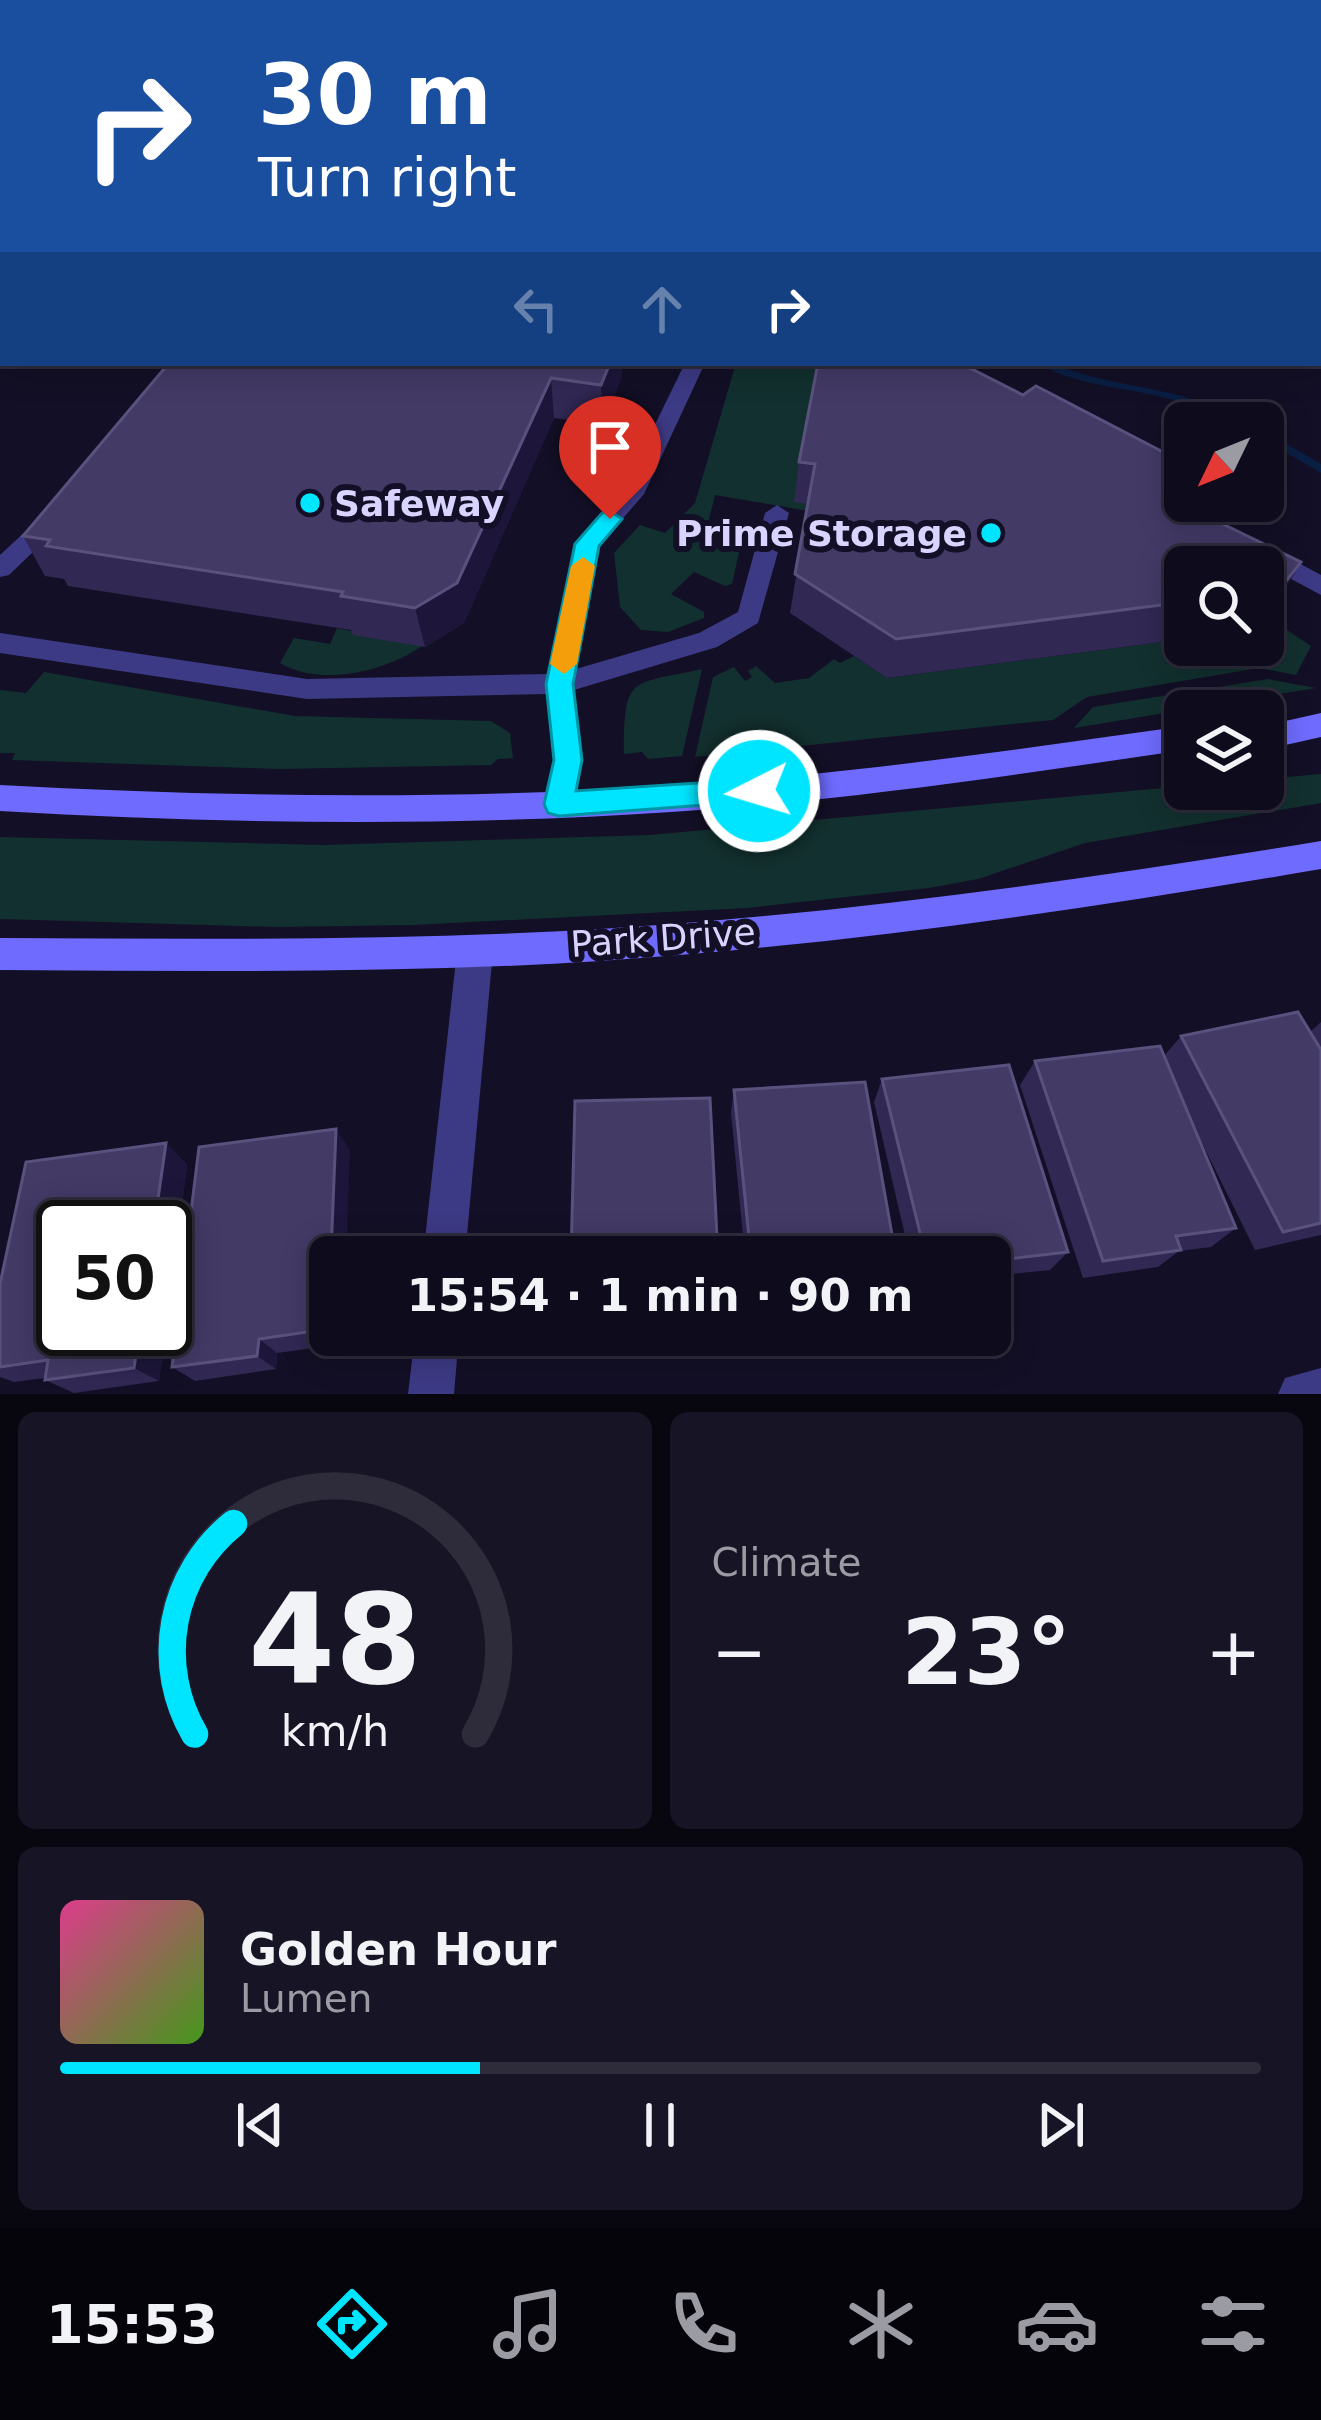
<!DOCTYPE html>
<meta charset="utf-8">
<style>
body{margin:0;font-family:"DejaVu Sans",sans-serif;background:#171425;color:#f1f3f6;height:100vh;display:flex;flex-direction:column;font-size:45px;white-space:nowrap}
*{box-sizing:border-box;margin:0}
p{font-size:39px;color:#9b9ba3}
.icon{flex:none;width:66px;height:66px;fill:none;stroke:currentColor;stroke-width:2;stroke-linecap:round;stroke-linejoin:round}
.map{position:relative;height:1394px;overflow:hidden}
.panel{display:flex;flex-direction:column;gap:18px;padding:18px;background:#08060f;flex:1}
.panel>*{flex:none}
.top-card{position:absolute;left:0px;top:0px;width:1323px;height:366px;box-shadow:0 6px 30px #0003,0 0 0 3px #2e2b3b;background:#1a4fa0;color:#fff;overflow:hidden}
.needle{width:78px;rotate:227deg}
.buttons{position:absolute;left:1164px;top:402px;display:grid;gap:24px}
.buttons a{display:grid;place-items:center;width:120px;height:120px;border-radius:18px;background:#0e0b1c;box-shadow:0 6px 30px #0003,0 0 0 3px #2e2b3b;font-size:60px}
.speed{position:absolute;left:36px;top:1200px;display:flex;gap:24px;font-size:60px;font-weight:700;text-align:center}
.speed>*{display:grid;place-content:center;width:156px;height:156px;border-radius:50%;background:#0e0b1c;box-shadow:0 6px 30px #0003,0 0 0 3px #2e2b3b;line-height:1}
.speed .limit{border:6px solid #111;border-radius:18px;background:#fff;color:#111}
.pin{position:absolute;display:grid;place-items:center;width:102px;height:102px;color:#fff;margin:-123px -51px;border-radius:50% 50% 50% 0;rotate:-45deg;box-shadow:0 0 12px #0007}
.pin .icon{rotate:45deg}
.me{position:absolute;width:132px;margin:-66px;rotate:265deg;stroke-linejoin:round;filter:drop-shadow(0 0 9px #0008)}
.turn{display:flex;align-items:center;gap:42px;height:252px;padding:0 60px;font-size:54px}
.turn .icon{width:156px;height:156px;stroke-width:2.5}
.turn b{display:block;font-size:84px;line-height:102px}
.lanes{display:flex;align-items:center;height:114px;padding:0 60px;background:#0003;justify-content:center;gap:60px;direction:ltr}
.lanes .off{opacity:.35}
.big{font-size:90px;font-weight:600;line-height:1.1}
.panel .card{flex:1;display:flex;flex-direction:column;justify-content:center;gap:18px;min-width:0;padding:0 42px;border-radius:18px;background:#171425}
.panel .dial{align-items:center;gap:0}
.dial svg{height:312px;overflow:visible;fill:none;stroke:#2e2b3b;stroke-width:7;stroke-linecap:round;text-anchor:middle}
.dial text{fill:#f1f3f6;stroke:none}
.song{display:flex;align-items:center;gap:36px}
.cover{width:144px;height:144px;border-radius:18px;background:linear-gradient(135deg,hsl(330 70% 55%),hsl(100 70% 35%))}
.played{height:12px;border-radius:6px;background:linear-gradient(90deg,#00e5ff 35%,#2e2b3b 35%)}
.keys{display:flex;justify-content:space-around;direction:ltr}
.heat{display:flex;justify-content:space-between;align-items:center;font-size:66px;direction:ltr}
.panel .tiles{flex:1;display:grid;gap:18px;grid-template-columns:1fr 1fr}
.card:last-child{grid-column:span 2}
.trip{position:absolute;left:309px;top:1236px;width:702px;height:120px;border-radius:18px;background:#0e0b1c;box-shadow:0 6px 30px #0003,0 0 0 3px #2e2b3b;font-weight:600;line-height:120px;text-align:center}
.menu{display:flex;height:192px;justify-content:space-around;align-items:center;background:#06040b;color:#9b9ba3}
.menu .icon{width:84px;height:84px}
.menu .active{color:#00e5ff}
.menu b{font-size:54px;color:#f1f3f6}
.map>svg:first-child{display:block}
.green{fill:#12302f}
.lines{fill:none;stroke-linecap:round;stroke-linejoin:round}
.stream{fill:#0a1f44;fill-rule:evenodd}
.lane{fill:#3d3a85;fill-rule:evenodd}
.street{fill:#3d3a85;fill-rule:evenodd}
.secondary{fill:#6f6bff;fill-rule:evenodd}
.wall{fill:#312854}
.shaded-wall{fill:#1d163a}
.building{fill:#433a66;stroke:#5a527e;stroke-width:3}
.route{fill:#00e5ff;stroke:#0095a6;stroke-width:3}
.slow{fill:#f59e0b}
.poi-dot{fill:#00e5ff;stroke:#130f26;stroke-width:4.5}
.labels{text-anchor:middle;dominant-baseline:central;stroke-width:12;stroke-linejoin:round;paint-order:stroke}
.poi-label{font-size:36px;font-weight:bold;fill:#d9d4ff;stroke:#130f26;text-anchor:start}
.street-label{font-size:36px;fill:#d9d4ff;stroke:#130f26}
</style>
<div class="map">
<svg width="1321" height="1394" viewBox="0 0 1321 1394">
<rect width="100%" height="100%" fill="#130f26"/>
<g class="green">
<path d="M 736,363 L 873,363 L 795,502 L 810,504 L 809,511 L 715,495 L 704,540 L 740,548 L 732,584 L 725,586 L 694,572 L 671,594 L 704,612 L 704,618 L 668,632 L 641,630 L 620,607 L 614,553 L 640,525 L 665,533 L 695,503 Z"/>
<path d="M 337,628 L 422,646 C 385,672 320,687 280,663 L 294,638 L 330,644 Z"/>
<path d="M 1263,629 L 1287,630 L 1311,646 L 1296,675 L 1259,668 L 1087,697 L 1053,720 L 695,757 L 713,677 L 734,667 L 745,681 L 752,677 L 748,671 L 756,666 L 775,683 L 809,678 L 834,659 L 840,663 L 854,656 L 887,678 L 1185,639 L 1185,645 L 1263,645 Z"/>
<path d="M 702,669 L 682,756 L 648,759 L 642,752 L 624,754 C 624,674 630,685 702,669 Z"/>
<path d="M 44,672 L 295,716 L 491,721 L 510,733 L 513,758 L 498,759 L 491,765 L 280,769 L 12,760 L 15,753 L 0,753 L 0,690 L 26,693 Z"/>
<path d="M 1268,679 L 1316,688 L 1074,728 L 1093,707 Z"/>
<path d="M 1321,774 L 1321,803 L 1085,843 L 978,879 L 929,888 L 747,908 L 414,925 L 277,927 L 0,919 L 0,837 L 323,845 L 650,835 L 1185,786 L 1263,789 L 1263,779 Z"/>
</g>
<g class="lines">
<g class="stream">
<rect x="0" y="72" width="3" height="4"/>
<path d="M 1037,363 C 1055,363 1066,369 1083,374 C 1137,390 1196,390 1244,423 C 1220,423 1204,410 1182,403 C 1135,386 1080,389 1037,363 Z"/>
<path d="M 1263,430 L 1321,464 L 1321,473 L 1263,439 Z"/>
</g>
<g class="lane">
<rect x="0" y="295" width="3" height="12"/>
<path d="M 685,363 L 705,363 L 644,494 L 599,546 L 576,669 L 699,633 L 738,612 L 765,513 L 777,505 L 789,513 L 758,623 L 717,647 L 574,690 L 582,760 L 568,813 L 558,816 L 548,813 L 543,804 L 554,760 L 548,694 L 307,699 L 0,653 L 0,633 L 307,679 L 549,674 L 575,544 L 623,490 Z"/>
<path d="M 1192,501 L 1216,501 L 1228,525 L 1321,575 L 1321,595 L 1211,536 Z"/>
<path d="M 51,513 L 63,521 L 59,527 L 9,575 L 0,577 L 0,555 L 43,515 Z"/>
</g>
<g class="street">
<path d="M 311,0 L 330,0 L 332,3 L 313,3 Z"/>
<path d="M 691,0 L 713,0 L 715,3 L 693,3 Z"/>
<path d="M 475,935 L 488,940 L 493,951 L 465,1257 L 423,1257 L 457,951 L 462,940 Z"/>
<path d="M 415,1335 L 459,1335 L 454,1394 L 408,1394 Z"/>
<path d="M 1321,1368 L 1321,1394 L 1278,1394 L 1285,1378 Z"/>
</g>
<g class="secondary">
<path d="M 1321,713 L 1321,737 L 1281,746 L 1263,744 L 1263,720 L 1281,722 Z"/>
<path d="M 1185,726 L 1185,750 C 1014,775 844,801 671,812 C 448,827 224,824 0,811 L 0,785 C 224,797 448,800 671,786 C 843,775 1014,750 1185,726 Z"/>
<path d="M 1321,841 L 1321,869 C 1082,910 842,945 600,961 C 400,974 200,971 0,970 L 0,938 C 200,939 400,941 600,929 C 842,914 1082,880 1321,841 Z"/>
</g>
</g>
<g class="wall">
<path d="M 0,0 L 45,0 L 40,3 L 3,3 L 3,8 L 0,8 Z"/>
<path d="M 51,0 L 116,0 L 111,3 L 52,3 Z"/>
<path d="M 143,0 L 265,0 L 265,1 L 262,3 L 137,3 Z"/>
<path d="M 510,0 L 686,0 L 696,3 L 519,3 Z"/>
<path d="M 853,0 L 944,0 L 943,3 L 838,3 Z"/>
<path d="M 0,161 L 3,161 L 3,256 L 0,255 Z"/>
<path d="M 169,363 L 622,376 L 603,424 L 554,418 L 464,623 L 425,647 L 353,635 L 351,630 L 68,586 L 64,579 L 45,576 L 23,536 Z"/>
<path d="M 799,462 L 1204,515 L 1301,562 L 1278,601 L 1263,620 L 1263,567 L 1185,567 L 1185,639 L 887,678 L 790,613 L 808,504 L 794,502 Z"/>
<path d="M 1321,1022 L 1321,1235 L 1255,1250 L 1193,1125 L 1236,1228 L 1211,1247 L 1179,1251 L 1158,1267 L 1083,1278 L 1020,1085 L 1035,1061 L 1164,1056 L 1181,1036 L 1310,1032 Z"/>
<path d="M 882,1079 L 1068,1252 L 1050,1270 L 1012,1274 L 1012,1277 L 997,1293 L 990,1294 L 990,1257 L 910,1257 L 874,1102 Z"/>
<path d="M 734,1090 L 896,1257 L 745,1257 L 731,1113 Z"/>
<path d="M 166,1143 L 187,1165 L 159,1381 L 74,1393 L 45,1380 L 45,1378 L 14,1382 L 0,1377 L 0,1284 Z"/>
<path d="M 350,1150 L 330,1257 L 330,1335 L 343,1335 L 343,1344 L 277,1353 L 276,1369 L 195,1381 L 172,1367 Z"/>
</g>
<g class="shaded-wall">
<path d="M 23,0 L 45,0 L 40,3 L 24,3 Z"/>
<path d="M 227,0 L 265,0 L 265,1 L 262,3 L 223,3 Z"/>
<path d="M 478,0 L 501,0 L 501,3 L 469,3 Z"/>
<path d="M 927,0 L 944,0 L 943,3 L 921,3 Z"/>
<path d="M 1106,0 L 1123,0 L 1122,3 L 1105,3 Z"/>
<path d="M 610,363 L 622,363 L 622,376 L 603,424 L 601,385 Z"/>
<path d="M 551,378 L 554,418 L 464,623 L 425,647 L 415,608 Z"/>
<path d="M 1301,562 L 1278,601 L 1263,620 L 1263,617 L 1279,590 Z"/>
<path d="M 336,1129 L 350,1150 L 346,1257 L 331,1257 Z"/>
<path d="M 166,1143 L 187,1165 L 159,1381 L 134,1368 L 140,1329 L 165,1329 L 165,1227 L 154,1227 Z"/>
<path d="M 259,1339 L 277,1353 L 276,1369 L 257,1356 Z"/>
</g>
<g class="building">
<path d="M 143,0 L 188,0 L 196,2 L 137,3 Z"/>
<path d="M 395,0 L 413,0 L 420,3 L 387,3 Z"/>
<path d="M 425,0 L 478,0 L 469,2 L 472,3 L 433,3 Z"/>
<path d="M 590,0 L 628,0 L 621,3 L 599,3 Z"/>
<path d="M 644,0 L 686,0 L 696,3 L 637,3 Z"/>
<path d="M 860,0 L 889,0 L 899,3 L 867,3 Z"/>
<path d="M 1008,0 L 1099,0 L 1104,1 L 1102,3 L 1020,3 Z"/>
<path d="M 1245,0 L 1321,0 L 1317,3 L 1257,3 Z"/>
<rect x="0" y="161" width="3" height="59"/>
<path d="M 169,363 L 610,363 L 601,385 L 551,378 L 457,583 L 415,608 L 341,596 L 343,592 L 46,546 L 50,540 L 23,536 Z"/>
<path d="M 818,363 L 960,363 L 1023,395 L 1036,386 L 1184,463 L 1185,501 L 1199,501 L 1204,515 L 1301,562 L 1279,590 L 1263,592 L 1263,567 L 1185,567 L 1185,602 L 896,639 L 795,574 L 815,464 L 799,462 Z"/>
<path d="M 1298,1012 L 1321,1050 L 1321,1223 L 1283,1232 L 1181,1036 Z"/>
<path d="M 1160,1046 L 1236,1228 L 1176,1236 L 1181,1250 L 1103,1261 L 1035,1061 Z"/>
<path d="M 1009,1065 L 1068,1252 L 1007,1259 L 1012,1277 L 990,1280 L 990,1257 L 926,1257 L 882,1079 Z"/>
<path d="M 865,1082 L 896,1257 L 751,1257 L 734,1090 Z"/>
<path d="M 710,1098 L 718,1257 L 571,1257 L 575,1101 Z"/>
<path d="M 336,1129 L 328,1329 L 259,1339 L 257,1356 L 172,1367 L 199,1147 Z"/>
<path d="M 166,1143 L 154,1227 L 63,1227 L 63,1329 L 140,1329 L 134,1368 L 45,1380 L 48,1360 L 0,1367 L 0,1284 L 26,1162 Z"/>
</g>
<path class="route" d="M 610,511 L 622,519 L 599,546 L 573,684 L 582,760 L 576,791 L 759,779 L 770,783 L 774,791 L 770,800 L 559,816 L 548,813 L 544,804 L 554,760 L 546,684 L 575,544 L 602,513 Z"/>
<path class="slow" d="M 583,557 L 595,566 L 577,664 L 564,674 L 550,664 L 571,566 Z"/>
<g class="poi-dot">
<circle cx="310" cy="503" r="12"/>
<circle cx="991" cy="533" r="12"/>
</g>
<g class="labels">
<g class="poi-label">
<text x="334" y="503">Safeway</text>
<text x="967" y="533" text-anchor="end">Prime Storage</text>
</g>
<g class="street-label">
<text transform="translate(663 938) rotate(-4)">Park Drive</text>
</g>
</g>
</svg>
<div class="buttons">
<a><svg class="needle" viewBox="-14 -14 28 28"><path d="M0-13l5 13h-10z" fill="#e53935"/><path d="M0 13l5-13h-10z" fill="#9b9ba3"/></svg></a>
<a><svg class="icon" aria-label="search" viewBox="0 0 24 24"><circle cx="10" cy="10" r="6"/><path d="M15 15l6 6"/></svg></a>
<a><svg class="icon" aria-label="layers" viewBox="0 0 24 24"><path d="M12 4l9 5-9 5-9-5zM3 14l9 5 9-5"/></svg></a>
</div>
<div class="speed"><div class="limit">50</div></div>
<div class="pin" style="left:610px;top:519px;background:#d93025"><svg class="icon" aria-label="arrive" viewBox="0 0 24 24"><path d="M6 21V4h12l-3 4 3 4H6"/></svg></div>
<svg class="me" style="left:759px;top:791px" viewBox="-20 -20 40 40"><circle r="17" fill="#00e5ff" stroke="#fff" stroke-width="3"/><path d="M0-11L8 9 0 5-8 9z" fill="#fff"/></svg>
<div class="trip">15:54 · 1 min · 90 m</div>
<div class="top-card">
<div class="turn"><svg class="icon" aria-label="right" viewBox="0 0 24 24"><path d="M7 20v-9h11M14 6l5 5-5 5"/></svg><div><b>30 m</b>Turn right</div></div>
<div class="lanes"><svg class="icon off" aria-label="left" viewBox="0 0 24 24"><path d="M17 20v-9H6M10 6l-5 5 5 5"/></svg><svg class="icon off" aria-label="ahead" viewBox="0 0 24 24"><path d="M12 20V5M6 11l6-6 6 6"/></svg><svg class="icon" aria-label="right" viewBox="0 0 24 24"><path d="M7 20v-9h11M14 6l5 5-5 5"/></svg></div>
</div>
</div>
<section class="panel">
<div class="tiles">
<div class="card dial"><svg viewBox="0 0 100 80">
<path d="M14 69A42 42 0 1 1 86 69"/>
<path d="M14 69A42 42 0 0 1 24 15" stroke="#00e5ff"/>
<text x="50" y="56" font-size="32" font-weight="700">48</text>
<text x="50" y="72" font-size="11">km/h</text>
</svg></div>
<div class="card"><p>Climate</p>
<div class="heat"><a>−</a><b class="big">23°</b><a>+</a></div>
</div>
<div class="card">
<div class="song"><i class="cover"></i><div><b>Golden Hour</b><p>Lumen</p></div></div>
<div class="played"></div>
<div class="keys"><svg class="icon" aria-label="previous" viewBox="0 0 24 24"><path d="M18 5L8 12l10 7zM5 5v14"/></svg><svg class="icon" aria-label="pause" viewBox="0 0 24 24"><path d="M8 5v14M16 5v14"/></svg><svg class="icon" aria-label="next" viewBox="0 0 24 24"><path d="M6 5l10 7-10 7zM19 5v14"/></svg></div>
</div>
</div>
</section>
<nav class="menu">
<b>15:53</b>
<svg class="icon active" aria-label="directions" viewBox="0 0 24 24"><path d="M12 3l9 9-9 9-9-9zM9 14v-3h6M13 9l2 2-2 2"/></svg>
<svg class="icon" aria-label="music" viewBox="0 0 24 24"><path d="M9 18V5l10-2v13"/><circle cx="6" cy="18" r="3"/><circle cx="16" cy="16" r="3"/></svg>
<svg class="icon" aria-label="phone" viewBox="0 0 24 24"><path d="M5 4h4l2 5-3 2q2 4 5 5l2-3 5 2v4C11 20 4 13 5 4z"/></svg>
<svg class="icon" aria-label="climate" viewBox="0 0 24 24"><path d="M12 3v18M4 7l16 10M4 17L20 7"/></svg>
<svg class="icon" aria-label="car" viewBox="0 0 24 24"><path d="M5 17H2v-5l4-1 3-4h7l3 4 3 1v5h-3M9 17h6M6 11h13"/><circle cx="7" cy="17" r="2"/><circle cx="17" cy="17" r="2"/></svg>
<svg class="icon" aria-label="filters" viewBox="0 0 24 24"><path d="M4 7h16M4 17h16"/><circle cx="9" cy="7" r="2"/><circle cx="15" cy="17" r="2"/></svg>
</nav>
